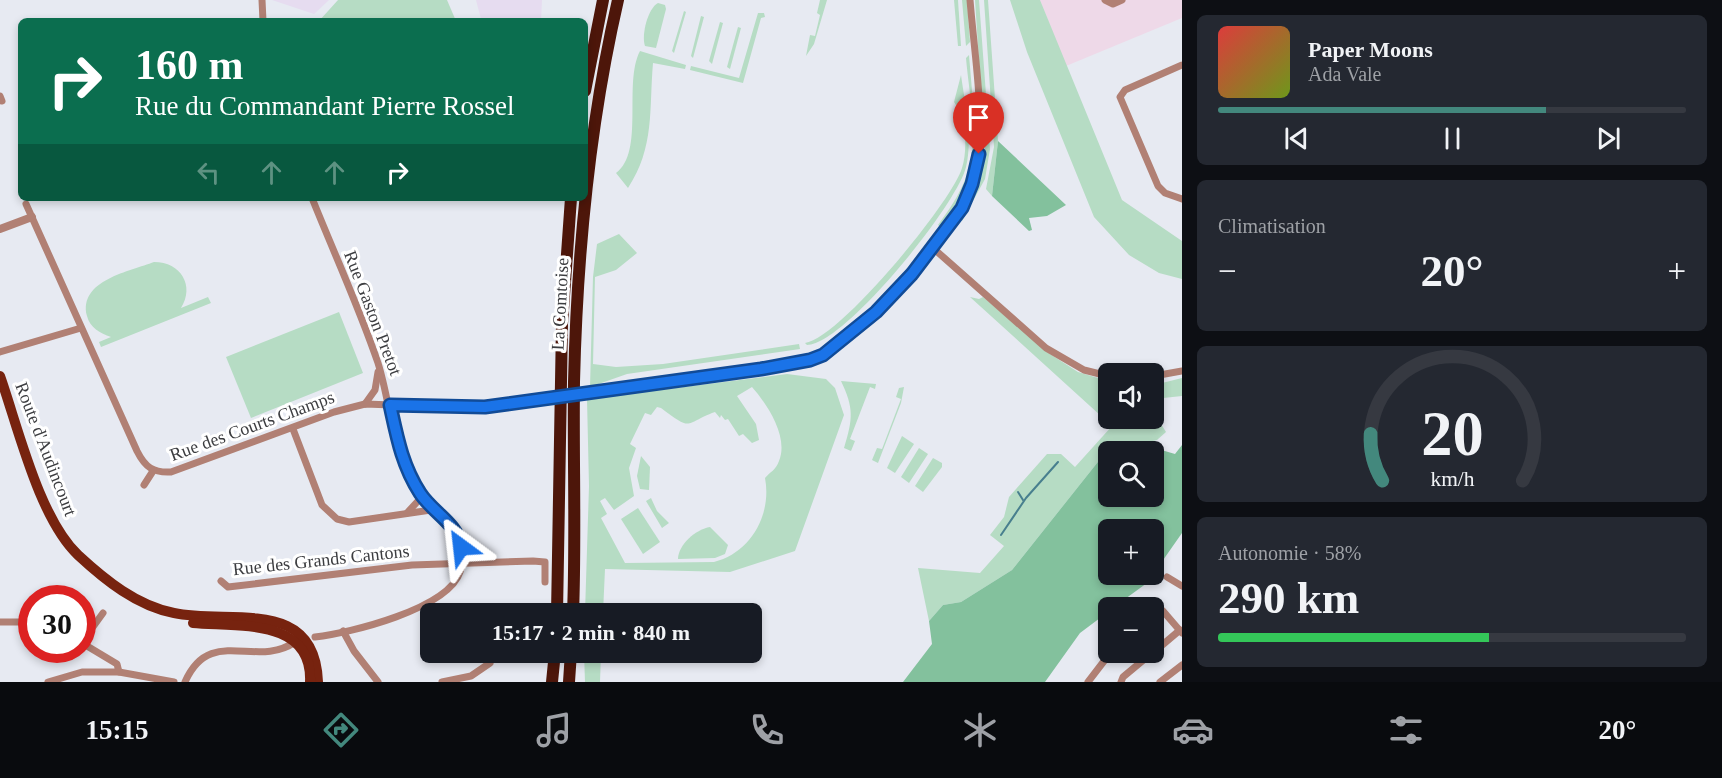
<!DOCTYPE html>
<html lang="fr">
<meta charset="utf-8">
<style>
body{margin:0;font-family:Georgia,serif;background:#242831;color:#f1f3f6;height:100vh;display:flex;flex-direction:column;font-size:22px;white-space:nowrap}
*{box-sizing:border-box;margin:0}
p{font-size:20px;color:#9ea1a6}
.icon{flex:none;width:33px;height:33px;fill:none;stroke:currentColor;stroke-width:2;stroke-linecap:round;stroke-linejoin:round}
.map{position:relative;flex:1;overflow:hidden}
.side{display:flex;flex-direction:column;gap:15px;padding:15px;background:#0d0f14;width:540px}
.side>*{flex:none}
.hud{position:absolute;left:18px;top:18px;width:570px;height:183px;border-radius:9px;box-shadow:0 3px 9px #0003;background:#0b6e4f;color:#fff;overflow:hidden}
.controls{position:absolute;left:1098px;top:363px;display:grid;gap:12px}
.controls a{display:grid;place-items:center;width:66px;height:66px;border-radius:9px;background:#171b24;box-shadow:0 3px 9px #0003;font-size:30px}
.speed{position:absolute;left:18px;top:585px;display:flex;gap:12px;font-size:30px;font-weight:700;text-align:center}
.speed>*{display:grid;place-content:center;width:78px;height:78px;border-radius:50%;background:#171b24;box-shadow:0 3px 9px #0003;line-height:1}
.speed .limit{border:9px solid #d22;background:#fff;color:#111}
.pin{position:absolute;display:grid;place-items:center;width:51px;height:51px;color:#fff;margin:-62px -26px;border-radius:50% 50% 50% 0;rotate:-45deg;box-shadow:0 0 6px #0007}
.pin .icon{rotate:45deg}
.me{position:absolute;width:66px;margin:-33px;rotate:330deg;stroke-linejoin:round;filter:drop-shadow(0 0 4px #0008)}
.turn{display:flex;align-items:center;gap:21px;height:126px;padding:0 18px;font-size:27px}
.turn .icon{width:78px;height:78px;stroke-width:2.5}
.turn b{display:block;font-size:42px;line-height:51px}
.lanes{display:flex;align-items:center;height:57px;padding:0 18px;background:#0003;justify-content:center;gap:30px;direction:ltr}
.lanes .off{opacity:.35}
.big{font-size:45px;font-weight:600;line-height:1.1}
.side .widget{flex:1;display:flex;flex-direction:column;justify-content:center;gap:9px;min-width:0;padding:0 21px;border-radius:9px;background:#242831}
.side .dial{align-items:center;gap:0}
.dial svg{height:156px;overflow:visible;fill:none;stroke:#363941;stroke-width:7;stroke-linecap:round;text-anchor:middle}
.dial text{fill:#f1f3f6;stroke:none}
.song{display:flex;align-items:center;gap:18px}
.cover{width:72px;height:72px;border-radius:9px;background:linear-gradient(135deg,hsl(0 70% 55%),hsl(80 70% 35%))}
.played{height:6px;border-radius:3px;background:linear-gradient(90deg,#43887d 70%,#363941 70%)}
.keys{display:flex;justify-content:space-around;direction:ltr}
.heat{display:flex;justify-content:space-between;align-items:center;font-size:33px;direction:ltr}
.charge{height:9px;border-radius:4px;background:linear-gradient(90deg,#34c759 58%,#363941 0)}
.trip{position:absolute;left:420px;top:603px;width:342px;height:60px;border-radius:9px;background:#171b24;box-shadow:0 3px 9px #0003;font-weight:600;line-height:60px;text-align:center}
.tab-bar{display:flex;height:96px;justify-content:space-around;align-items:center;background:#090b0e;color:#9ea1a6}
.tab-bar .icon{width:42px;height:42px}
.tab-bar .on{color:#43887d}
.tab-bar b{font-size:27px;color:#f1f3f6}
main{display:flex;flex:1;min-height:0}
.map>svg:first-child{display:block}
.commercial{fill:#e6dcf0}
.industrial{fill:#eed9e8}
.green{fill:#b6dcc4;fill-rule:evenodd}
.forest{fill:#83c19d}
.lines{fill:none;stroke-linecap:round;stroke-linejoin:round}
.stream{stroke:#487f8e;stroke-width:2}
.minor{stroke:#b18074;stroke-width:7}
.tertiary{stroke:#b18074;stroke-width:8}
.primary{stroke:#77230f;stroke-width:10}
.motorway{stroke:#4d160a;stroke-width:12}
.minor-bridge{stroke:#b18074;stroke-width:7}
.route-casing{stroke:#114b97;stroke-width:15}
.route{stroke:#1a73e8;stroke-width:10}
.labels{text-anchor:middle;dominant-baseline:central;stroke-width:6;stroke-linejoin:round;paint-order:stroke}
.street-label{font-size:18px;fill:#3c3d40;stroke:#fff}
</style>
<main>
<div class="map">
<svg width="1182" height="682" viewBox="0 0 1182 682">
<rect width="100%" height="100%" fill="#e7eaf2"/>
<g class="commercial">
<path d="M 272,0 L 329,0 L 314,14 Z"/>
<path d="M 476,0 L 542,0 L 541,21 L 481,19 Z"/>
</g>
<path class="industrial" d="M 1040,0 L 1182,0 L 1182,18 L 1066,66 Z"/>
<g class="green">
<path d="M 338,0 L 447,0 L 456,21 L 319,21 Z"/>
<path d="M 820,0 L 827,0 L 814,44 L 806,56 L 810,35 L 815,36 L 820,15 L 817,13 Z"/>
<path d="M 954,0 L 958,0 L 961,46 L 958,46 Z"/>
<path d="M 962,0 L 967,0 L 970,42 L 966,46 Z"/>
<path d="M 975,0 L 979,0 L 990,149 L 985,179 L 962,221 L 961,215 L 980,177 L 985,153 Z"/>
<path d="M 984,0 L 988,0 L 998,141 L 992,196 L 986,189 L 994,147 Z"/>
<path d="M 1010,0 L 1040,0 L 1122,200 L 1182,241 L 1182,279 L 1159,273 L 1129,255 L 1094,217 L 1027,52 Z"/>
<path d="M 658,3 L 665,5 L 666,9 L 656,48 L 645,46 C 641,35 648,8 658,3 Z"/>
<path d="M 684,11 L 686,12 L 674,53 L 672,51 Z"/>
<path d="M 758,13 L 764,13 L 765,17 L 761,18 L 743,83 L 690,70 L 691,66 L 739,78 Z"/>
<path d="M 701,16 L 704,17 L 693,58 L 691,56 Z"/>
<path d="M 720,22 L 723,23 L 712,64 L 709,61 Z"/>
<path d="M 738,27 L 741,28 L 730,69 L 727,67 Z"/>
<path d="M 640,51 L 686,65 L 685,69 L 653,63 C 649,109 655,147 628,188 L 616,173 C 645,152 623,83 640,51 Z"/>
<path d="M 969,55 L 977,150 L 972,176 L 942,228 L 938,225 C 949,210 960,194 966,177 C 980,141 969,95 966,58 Z"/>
<path d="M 961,75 C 965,104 973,138 966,167 C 957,205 844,345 807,345 L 805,343 C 839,339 952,202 962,168 C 968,149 966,117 954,102 Z"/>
<path d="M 619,234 L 637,253 L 616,270 L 595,277 L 593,364 L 616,367 L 663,364 L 799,344 L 800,349 L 627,374 L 590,387 L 593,277 L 597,244 Z"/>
<path d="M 154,262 C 181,262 195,286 181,308 L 208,297 L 211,303 L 101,347 L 99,342 L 111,337 C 100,333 90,328 87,316 C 78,280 131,271 154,262 Z"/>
<path d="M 970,297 L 979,299 L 983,297 L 1050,354 L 1078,372 L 1108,381 L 1108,418 L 1134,419 L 1161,424 L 1166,432 L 1157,440 L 1105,453 L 1012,570 L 961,602 L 943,605 L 929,621 L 918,568 L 980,573 L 1004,546 L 990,535 L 1004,517 L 1009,497 L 1047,454 L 1061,454 L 1075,467 L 1112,426 Z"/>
<path d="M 339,312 L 363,373 L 251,418 L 226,357 Z"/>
<path d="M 787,374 L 826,379 L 835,388 L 844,415 L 795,551 L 730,572 L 605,569 L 603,613 L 585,613 L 589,486 L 587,399 ZM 752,387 C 767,404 789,437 779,461 C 776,470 770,472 765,478 C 772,514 751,553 714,562 L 625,563 L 601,518 L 607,514 L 600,501 L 605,498 L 614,510 L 634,496 L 629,468 L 636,448 L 630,444 L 645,413 L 651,415 L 657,407 L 661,408 C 694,433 684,423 715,412 L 720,418 L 721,415 L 725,420 L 728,419 L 739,436 L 743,434 L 752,443 L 759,440 L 756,424 L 737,396 Z"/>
<path d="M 1182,378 L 1182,396 L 1154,399 L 1154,385 Z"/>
<path d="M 841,381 L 876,384 L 875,389 L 870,387 L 850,439 L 855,441 L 851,451 L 844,448 C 853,419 854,408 841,381 Z"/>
<path d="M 904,387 L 901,403 L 878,463 L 872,460 L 877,448 L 882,449 L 901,399 L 896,397 L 899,388 Z"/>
<path d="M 902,436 L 914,444 L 895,473 L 887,468 Z"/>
<path d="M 919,448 L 928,454 L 909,483 L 901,477 Z"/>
<path d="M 641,456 L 650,467 L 649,490 L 640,489 L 637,476 Z"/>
<path d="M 933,458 L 942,463 L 942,467 L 923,492 L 915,486 Z"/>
<path d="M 651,498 L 657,511 L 669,523 L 662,528 L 646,501 Z"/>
<path d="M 638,508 L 660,542 L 643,554 L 621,519 Z"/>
<path d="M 710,527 L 728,545 L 725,554 L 715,558 L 678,559 C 678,545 696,529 710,527 Z"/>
<path d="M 584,653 L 601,653 L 600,682 L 585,682 Z"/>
</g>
<g class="forest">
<path d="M 998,141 L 1066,205 L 1047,216 L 1029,218 L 1032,230 L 1029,231 L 992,196 Z"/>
<path d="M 1141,444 L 1175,454 L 1182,445 L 1182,533 L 1154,573 L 1154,530 L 1108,530 L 1108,574 L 1152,575 L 1147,583 L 1114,607 L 1108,608 L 1108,612 L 1080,633 L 1045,682 L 903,682 L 932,644 L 929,621 L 943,605 L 961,602 L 1012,570 L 1105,453 L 1108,452 L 1108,496 L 1154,496 L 1154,452 L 1111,451 Z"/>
</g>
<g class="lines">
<g class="stream">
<path d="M 1018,492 L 1023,500"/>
<path d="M 1001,535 L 1026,498 L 1058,462"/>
</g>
<g class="minor">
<path d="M 262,0 L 263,21"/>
<path d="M 1105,0 L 1113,4 L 1122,0"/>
<path d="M 1182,65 L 1125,90 L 1120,97 L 1158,186 L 1165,193 L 1182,199"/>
<path d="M 0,96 L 2,101"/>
<path d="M 312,198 C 334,253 359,307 378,363 C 389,398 391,436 406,469 C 412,482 421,496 430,508 C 448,531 472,532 460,572 C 448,609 350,633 315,637"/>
<path d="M 26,204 L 137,451 C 145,467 153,473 171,472 L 334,412 L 365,404 L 475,408 L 545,398"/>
<path d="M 933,248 L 1046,348 L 1084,370 L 1108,376"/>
<path d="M 0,352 L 81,328"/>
<path d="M 1154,376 L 1182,371"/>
<path d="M 590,392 L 810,360 C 869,336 973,220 979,155 C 983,104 974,50 970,0"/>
<path d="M 365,404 L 375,390 L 378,372"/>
<path d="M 293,429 L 322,505 L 337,519 L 349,522 L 431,510"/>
<path d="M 144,485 L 153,471"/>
<path d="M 407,513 L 418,501 L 420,493"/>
<path d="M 1167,577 L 1182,586"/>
<path d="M 221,581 L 228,587 L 412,565 L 533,561 L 545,562 L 545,582"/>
<path d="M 1154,619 L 1163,611 L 1182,633"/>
<path d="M 0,622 L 32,622"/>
<path d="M 343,631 L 354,651 L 378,682"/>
<path d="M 82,642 L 103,613"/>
<path d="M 1154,652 L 1180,630"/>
<path d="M 119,672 L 174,682"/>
<path d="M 48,682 L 82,672 L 119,672 L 117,664 L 82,643"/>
<path d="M 185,682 C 210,625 256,669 295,642"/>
<path d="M 442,682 L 471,676 L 490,663"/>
<path d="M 1088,682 L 1111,652"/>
<path d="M 1121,682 L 1123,677 L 1153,652"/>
<path d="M 1160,682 L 1182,665"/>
</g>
<path class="tertiary" d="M 0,229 L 32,217"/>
<g class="primary">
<path d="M 0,376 C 18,427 39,518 78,555 C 105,580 137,606 174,613 C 231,625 315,596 318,682"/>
<path d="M 193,623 C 236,627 313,617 310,682"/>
</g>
<g class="motorway">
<path d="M 585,91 L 603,0"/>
<path d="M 557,614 L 562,324 L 571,198"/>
<path d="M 573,614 C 576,536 573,459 574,382 C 577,254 589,126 618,0"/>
<path d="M 552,682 L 555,652"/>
<path d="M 569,682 L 571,652"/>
</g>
<path class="minor-bridge" d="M 545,398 L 590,392"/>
</g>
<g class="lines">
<g class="route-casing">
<path id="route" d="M 461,547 C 458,524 432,512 420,493 C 402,465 397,437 390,405 L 485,407 L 761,369 L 810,360 L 823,355 L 876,312 L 912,274 L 962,208 L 972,184 L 979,154"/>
</g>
<use href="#route" class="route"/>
</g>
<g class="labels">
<g class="street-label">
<text transform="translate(560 304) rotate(-87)">La Comtoise</text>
<text transform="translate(373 313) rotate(69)">Rue Gaston Pretot</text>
<text transform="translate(252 426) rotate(-20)">Rue des Courts Champs</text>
<text transform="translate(46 449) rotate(69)">Route d'Audincourt</text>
<text transform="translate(321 560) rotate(-6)">Rue des Grands Cantons</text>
</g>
</g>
</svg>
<div class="controls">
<a><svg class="icon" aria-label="sound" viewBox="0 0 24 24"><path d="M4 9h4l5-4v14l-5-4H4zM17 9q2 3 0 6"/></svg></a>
<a><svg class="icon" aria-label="search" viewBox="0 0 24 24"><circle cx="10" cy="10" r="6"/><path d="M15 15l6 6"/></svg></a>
<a>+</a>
<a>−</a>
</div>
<div class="speed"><div class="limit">30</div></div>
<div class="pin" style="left:979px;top:154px;background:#d93025"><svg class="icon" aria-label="arrive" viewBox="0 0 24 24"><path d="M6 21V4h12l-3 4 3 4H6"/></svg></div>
<svg class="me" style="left:461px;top:547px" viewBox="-20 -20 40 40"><path d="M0-17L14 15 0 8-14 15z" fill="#1a73e8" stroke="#fff" stroke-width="4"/></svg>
<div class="trip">15:17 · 2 min · 840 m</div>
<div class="hud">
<div class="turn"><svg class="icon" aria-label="right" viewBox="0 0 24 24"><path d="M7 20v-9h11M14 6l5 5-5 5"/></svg><div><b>160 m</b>Rue du Commandant Pierre Rossel</div></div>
<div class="lanes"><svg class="icon off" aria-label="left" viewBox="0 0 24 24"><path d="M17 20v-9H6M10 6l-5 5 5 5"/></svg><svg class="icon off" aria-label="ahead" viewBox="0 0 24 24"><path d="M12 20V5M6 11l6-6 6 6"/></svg><svg class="icon off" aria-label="ahead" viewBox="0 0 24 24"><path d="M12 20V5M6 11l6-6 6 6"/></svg><svg class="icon" aria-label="right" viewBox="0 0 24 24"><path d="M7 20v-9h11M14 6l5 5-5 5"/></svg></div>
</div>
</div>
<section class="side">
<div class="widget">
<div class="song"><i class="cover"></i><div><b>Paper Moons</b><p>Ada Vale</p></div></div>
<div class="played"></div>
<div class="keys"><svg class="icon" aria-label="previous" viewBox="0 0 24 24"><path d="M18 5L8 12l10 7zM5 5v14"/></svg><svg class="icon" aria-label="pause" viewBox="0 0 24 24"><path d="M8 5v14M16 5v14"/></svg><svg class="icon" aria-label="next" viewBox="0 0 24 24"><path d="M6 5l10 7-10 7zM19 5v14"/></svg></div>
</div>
<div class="widget"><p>Climatisation</p>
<div class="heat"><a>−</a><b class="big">20°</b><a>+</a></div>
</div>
<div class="widget dial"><svg viewBox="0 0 100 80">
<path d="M14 69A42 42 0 1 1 86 69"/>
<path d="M14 69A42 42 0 0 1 8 45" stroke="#43887d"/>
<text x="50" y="56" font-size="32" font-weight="700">20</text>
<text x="50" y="72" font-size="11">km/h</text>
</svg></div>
<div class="widget"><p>Autonomie · 58%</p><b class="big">290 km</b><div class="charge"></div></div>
</section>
</main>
<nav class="tab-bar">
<b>15:15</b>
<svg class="icon on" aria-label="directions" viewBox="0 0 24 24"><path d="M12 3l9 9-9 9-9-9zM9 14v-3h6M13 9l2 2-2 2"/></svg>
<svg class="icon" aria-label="music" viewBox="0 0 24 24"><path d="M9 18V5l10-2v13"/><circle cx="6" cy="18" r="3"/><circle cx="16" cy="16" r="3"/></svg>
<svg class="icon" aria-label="phone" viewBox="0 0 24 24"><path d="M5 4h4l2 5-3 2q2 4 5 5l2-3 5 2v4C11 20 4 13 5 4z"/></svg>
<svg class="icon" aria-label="climate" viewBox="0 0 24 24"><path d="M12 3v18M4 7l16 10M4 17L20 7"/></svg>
<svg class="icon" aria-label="car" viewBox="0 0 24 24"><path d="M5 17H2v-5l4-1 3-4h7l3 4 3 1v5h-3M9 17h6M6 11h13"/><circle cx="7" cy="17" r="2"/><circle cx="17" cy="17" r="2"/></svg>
<svg class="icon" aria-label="filters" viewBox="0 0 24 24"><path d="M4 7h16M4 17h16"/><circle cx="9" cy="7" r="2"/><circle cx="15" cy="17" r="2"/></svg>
<b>20°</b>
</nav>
